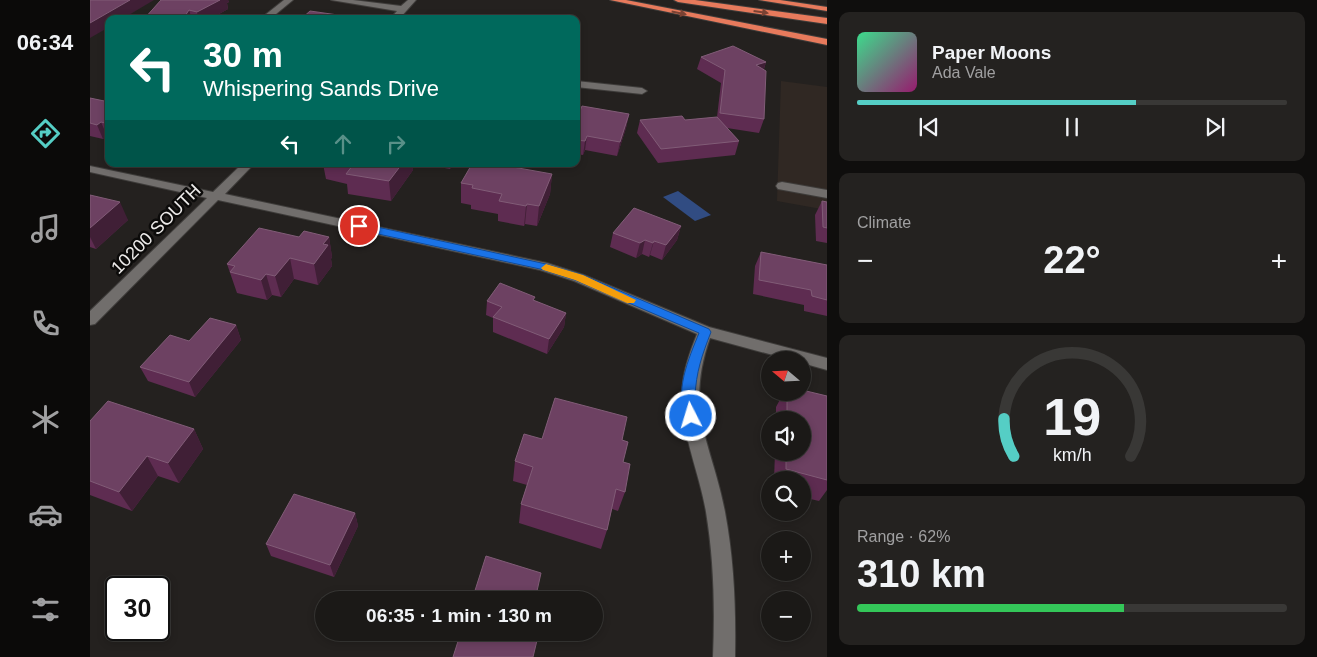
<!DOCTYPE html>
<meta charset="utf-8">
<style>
body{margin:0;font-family:Helvetica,sans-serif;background:#242220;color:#f1f3f6;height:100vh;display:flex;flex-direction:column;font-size:19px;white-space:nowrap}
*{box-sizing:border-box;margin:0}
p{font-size:16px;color:#a0a0a1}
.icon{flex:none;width:28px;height:28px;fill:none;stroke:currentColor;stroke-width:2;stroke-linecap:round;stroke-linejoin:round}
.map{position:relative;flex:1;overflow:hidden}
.sheet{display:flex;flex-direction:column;gap:12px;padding:12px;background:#0f0e0d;width:490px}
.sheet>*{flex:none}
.guide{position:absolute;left:15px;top:15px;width:475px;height:152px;border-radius:10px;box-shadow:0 2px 8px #0003,0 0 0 1px #393836;background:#00695c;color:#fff;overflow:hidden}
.needle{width:32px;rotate:289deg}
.controls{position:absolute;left:671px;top:351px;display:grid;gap:10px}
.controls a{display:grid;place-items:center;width:50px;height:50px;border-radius:50%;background:#1b1917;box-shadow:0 2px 8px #0003,0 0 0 1px #393836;font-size:25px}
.speed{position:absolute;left:15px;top:576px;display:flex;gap:10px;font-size:25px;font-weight:700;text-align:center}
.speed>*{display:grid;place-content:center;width:65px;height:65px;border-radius:50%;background:#1b1917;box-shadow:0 2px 8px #0003,0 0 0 1px #393836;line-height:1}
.speed .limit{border:2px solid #111;border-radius:8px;background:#fff;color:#111}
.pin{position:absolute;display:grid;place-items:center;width:42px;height:42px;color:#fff;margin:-21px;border:2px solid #fff;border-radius:50%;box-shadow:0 1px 5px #0007}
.me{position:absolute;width:55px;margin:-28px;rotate:355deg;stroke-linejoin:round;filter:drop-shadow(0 0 4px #0008)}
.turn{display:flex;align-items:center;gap:18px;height:105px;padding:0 15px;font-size:22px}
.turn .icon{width:65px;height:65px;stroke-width:2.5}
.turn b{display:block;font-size:35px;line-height:42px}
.lanes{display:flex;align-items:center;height:48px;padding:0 15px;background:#0003;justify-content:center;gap:25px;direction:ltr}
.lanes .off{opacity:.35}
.big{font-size:38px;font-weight:800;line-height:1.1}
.sheet .tile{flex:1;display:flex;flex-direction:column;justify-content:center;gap:8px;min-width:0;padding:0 18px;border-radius:10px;background:#242220}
.sheet .dial{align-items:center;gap:0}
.dial svg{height:130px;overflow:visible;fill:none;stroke:#393836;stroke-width:7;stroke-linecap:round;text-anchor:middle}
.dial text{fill:#f1f3f6;stroke:none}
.song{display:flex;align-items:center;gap:15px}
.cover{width:60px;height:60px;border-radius:8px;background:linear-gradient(135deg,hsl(150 70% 55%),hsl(320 70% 35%))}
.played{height:5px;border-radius:2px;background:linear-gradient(90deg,#55cec5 65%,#393836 65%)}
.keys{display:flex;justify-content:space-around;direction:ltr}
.heat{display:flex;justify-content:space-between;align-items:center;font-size:28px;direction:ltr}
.charge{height:8px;border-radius:4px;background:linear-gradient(90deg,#34c759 62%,#393836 0)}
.trip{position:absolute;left:225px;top:591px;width:288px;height:50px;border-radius:25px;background:#1b1917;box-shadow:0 2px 8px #0003,0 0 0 1px #393836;font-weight:800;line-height:50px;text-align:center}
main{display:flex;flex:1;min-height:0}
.dock{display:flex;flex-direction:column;width:90px;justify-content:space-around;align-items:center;background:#0b0a09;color:#a0a0a1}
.dock .icon{width:35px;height:35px}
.dock .on{color:#55cec5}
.dock b{font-size:22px;color:#f1f3f6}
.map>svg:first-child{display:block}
.built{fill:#302823}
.water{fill:#314c82}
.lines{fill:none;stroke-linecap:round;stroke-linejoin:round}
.lane-casing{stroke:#3e3c3a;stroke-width:2}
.street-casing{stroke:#3e3c3a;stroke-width:2}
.highway-casing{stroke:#3e3c3a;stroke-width:2}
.lane{fill:#716e6c;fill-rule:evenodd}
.street{fill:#716e6c;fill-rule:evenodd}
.highway{fill:#e77a5c;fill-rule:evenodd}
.wall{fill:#5e2c51}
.shaded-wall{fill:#401f36}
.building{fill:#6d4162;stroke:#815c77}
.oneway{fill:#7a4233}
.route{fill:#1a73e8;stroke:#114b97}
.slow{fill:#f59e0b}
.labels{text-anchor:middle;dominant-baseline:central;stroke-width:5;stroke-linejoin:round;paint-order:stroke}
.street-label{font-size:18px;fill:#edebea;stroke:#0c0b0a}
</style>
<main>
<nav class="dock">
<b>06:34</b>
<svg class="icon on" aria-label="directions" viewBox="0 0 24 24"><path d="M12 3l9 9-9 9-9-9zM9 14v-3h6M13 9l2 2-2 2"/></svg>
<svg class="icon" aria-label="music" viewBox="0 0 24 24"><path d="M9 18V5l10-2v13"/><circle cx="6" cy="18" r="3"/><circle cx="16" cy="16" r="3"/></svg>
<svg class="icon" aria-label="phone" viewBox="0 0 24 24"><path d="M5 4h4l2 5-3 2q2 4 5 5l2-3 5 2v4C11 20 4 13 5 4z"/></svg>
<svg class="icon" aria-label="climate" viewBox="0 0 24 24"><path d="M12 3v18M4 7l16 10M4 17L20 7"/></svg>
<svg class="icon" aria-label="car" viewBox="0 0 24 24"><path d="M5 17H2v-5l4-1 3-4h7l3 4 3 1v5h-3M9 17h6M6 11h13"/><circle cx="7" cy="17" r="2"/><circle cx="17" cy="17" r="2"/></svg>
<svg class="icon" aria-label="filters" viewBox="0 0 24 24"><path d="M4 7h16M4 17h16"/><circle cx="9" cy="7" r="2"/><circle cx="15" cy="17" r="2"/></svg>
</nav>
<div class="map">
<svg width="737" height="657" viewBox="0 0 737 657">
<rect width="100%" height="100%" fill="#24211f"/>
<path class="built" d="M 691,81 L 737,87 L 737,210 L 687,201 Z"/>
<path class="water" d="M 588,191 L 621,215 L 605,221 L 573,197 Z"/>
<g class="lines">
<g class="lane-casing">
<path id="lane" d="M 692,182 L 737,190 L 737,198 L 688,189 L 686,186 L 688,183 Z"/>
</g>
<g class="street-casing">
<g id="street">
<path d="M 194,0 L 203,0 L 180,19 L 170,19 Z"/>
<path d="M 241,0 L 263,0 L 311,6 L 318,0 L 326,0 L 309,19 L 300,19 L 307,11 Z"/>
<path d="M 486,81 L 552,88 L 557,91 L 552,94 L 486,87 Z"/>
<path d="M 152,164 L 164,164 L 135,194 L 457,263 L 494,275 L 619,327 L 737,358 L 737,370 L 712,363 L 712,360 L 701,360 L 620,338 C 594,412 622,443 635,512 C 644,560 646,608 645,657 L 623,657 C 625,608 624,560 616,512 C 609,469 587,426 593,381 C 595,365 601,349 607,334 L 484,281 L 450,270 L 128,200 L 5,324 L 0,325 L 0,311 L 117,198 L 0,172 L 0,166 L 123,192 Z"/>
</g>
</g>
<g class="highway-casing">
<g id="highway">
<path d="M 520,0 L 536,0 L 737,39 L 737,45 Z"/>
<path d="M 584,0 L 605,0 L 737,18 L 737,24 L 588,2 Z"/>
<path d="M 669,0 L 690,0 L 737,7 L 737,11 Z"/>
</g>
</g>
<use href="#lane" class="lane"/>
<use href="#street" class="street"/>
<use href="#highway" class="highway"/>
</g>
<g class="wall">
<path d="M 71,0 L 138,0 L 139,2 L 137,3 L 138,9 L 120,19 L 54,19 Z"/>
<path d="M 611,57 L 676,62 L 674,69 L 674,119 L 669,133 L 637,128 L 649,141 L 645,155 L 568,163 L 547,133 L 550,120 L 595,120 L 627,117 L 631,83 L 607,69 Z"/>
<path d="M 0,98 L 19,102 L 19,136 L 17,136 L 13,139 L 0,136 Z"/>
<path d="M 539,114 L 536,128 L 527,156 L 495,150 L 493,155 L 486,154 L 486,115 Z"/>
<path d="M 233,164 L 322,164 L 323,170 L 301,201 L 258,194 L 257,184 L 236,179 Z"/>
<path d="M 333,164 L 363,164 L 360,169 Z"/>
<path d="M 462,174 L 460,194 L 447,226 L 435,224 L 434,226 L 408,221 L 408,214 L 381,209 L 381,205 L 371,203 L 371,183 Z"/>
<path d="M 0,195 L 38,220 L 6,249 L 0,247 Z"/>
<path d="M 732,201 L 737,202 L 737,243 L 726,241 L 725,215 Z"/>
<path d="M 591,226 L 587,240 L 572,260 L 560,255 L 559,257 L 552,254 L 546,258 L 520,247 L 523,233 Z"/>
<path d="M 209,237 L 239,237 L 242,257 L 241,259 L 242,266 L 228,285 L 204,279 L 191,297 L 182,295 L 177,300 L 147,293 L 137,264 Z"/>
<path d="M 671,252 L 737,265 L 737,316 L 714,311 L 714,305 L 663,294 L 665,266 Z"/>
<path d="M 397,301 L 445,301 L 476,313 L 474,327 L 457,354 L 403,332 L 403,318 L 396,315 Z"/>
<path d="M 146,325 L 151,340 L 105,397 L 58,381 L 50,367 L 99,341 Z"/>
<path d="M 694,392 L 712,392 L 737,396 L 737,490 L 729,501 L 712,497 L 712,480 L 684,480 L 685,452 L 712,452 L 712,420 L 686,420 L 686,407 Z"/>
<path d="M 0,421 L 104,429 L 113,449 L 89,483 L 68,476 L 42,511 L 0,495 Z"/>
<path d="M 452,439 L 532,440 L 535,492 L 528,511 L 522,509 L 517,530 L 511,549 L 429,523 L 431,504 L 437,485 L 423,481 L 425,461 Z"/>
<path d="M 265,513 L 268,526 L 244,577 L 181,556 L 176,544 Z"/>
</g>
<g class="shaded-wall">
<path d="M 40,0 L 64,0 L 32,19 L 19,19 L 19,27 L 0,38 L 0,23 Z"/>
<path d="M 128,0 L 138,0 L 139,2 L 137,3 L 138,9 L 120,19 L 108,19 L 107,12 Z"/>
<path d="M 99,10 L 102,19 L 93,19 Z"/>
<path d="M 676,62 L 672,75 L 666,65 Z"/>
<path d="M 539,114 L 536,128 L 527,156 L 530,142 Z"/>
<path d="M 11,122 L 17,136 L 13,139 L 7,125 Z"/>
<path d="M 497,136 L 495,150 L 493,155 L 495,141 Z"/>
<path d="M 312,164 L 322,164 L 323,170 L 301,201 L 299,181 Z"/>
<path d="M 360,164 L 363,164 L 360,169 Z"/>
<path d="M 462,174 L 460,194 L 447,226 L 449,206 Z"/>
<path d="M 30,202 L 38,220 L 6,249 L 0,237 L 0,228 Z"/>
<path d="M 437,204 L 435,224 L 434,226 L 436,206 Z"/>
<path d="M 591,226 L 587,240 L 572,260 L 576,245 Z"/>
<path d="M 239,237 L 242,257 L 241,259 L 242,266 L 228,285 L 224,264 L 233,244 Z"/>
<path d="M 555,240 L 552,254 L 546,258 L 550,243 Z"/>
<path d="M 564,241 L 560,255 L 559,257 L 563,243 Z"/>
<path d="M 200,258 L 204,279 L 191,297 L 185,276 Z"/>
<path d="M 176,274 L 182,295 L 177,300 L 171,280 Z"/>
<path d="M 476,313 L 474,327 L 457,354 L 459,339 Z"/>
<path d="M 146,325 L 151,340 L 105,397 L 99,382 Z"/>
<path d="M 104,429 L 113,449 L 89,483 L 78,463 Z"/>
<path d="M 57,456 L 68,476 L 42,511 L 29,492 Z"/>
<path d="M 265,513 L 268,526 L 244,577 L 240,565 Z"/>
</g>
<g class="building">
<path d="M 0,0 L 40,0 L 0,23 Z"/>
<path d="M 71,0 L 130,0 L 107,12 L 99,10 L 93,19 L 54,19 Z"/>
<path d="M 220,11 L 248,15 L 245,19 L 211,19 Z"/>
<path d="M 426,16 L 450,19 L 424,19 Z"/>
<path d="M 643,46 L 676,62 L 666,65 L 676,71 L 674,119 L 630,113 L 635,70 L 611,57 Z"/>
<path d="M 0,98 L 19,102 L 19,124 L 11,122 L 7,125 L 0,123 Z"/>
<path d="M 492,106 L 539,114 L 530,142 L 497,136 L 495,141 L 486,140 L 486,115 L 488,116 Z"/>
<path d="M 592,116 L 595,120 L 627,117 L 649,141 L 571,149 L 550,120 Z"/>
<path d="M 255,164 L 312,164 L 299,181 L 256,174 L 263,165 Z"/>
<path d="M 382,164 L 406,164 L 462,174 L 449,206 L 437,204 L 436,206 L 409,201 L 412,194 L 382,188 L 383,185 L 371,183 Z"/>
<path d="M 0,195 L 30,202 L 0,228 Z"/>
<path d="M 732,201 L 737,202 L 737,228 L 733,227 Z"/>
<path d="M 544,208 L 591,226 L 576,245 L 564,241 L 563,243 L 555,240 L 550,243 L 523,233 Z"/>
<path d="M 169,228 L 209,237 L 214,231 L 239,237 L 233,244 L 238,245 L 224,264 L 200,258 L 185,276 L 176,274 L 171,280 L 140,272 L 145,266 L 137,264 Z"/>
<path d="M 671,252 L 737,265 L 737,300 L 722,296 L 721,290 L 669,280 Z"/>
<path d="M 410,283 L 445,297 L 443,300 L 476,313 L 459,339 L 403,317 L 412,307 L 397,301 Z"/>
<path d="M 120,318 L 146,325 L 99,382 L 50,367 L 80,335 L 99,341 Z"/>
<path d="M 712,390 L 737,396 L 737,480 L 696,469 L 696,452 L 712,452 L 712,420 L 697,420 L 697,392 L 712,392 Z"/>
<path d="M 465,398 L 537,417 L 532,440 L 538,442 L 533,462 L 540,464 L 535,492 L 526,489 L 517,530 L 431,504 L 443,467 L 425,461 L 434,434 L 452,439 Z"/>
<path d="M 18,401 L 104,429 L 78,463 L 57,456 L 29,492 L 0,481 L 0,421 Z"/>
<path d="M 204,494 L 265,513 L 240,565 L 176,544 Z"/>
<path d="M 396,556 L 451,573 L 445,600 L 382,600 Z"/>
<path d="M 371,632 L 449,632 L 443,657 L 363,657 Z"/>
</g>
<defs><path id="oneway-solid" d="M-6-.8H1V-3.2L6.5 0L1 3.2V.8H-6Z" transform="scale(1.25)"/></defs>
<g class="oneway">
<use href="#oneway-solid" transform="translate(671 12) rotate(8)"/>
<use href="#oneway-solid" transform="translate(589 13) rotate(11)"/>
</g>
<path class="route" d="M 269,223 L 456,264 L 493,275 L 619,329 L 621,332 C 612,355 606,372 605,397 C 605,404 609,413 606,420 L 597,420 C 583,393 599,358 609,333 L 485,280 L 450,269 L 265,229 L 264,226 Z"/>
<path class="slow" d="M 456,264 L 493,275 L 546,300 L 544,303 L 537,303 L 485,280 L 453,270 L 451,268 Z"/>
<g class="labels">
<g class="street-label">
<text transform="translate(66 229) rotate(-45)">10200 SOUTH</text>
</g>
</g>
</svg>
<div class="controls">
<a><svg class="needle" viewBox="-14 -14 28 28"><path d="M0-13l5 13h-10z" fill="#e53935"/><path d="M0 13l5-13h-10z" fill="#a0a0a1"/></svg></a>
<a><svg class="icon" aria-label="sound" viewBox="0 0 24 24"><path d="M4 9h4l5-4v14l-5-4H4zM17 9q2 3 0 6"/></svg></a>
<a><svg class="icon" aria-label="search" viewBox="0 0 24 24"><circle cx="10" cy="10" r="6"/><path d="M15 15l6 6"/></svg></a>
<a>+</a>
<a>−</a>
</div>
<div class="speed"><div class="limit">30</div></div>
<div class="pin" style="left:269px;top:226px;background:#d93025"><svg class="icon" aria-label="arrive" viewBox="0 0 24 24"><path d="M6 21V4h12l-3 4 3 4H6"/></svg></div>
<svg class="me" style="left:601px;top:416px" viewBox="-20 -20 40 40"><circle r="17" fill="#1a73e8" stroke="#fff" stroke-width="3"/><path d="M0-11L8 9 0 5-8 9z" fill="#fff"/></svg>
<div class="trip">06:35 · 1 min · 130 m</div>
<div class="guide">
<div class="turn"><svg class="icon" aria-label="left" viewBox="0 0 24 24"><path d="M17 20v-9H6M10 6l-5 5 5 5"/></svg><div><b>30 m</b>Whispering Sands Drive</div></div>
<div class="lanes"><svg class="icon" aria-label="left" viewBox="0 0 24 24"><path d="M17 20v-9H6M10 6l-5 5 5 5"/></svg><svg class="icon off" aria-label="ahead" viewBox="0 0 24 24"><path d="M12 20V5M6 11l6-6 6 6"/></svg><svg class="icon off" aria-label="right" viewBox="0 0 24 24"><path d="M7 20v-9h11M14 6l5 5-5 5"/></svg></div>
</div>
</div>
<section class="sheet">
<div class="tile">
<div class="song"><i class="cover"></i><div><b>Paper Moons</b><p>Ada Vale</p></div></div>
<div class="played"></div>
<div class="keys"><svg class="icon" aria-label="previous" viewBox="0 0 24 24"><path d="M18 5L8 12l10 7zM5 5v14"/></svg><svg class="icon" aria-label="pause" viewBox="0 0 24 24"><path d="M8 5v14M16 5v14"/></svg><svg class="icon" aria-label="next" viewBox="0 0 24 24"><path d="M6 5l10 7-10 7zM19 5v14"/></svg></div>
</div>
<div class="tile"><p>Climate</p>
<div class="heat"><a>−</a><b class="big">22°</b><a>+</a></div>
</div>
<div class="tile dial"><svg viewBox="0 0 100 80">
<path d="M14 69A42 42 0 1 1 86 69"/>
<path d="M14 69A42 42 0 0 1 8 46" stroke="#55cec5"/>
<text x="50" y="56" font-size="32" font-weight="700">19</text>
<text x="50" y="72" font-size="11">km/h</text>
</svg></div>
<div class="tile"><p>Range · 62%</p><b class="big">310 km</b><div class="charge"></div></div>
</section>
</main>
